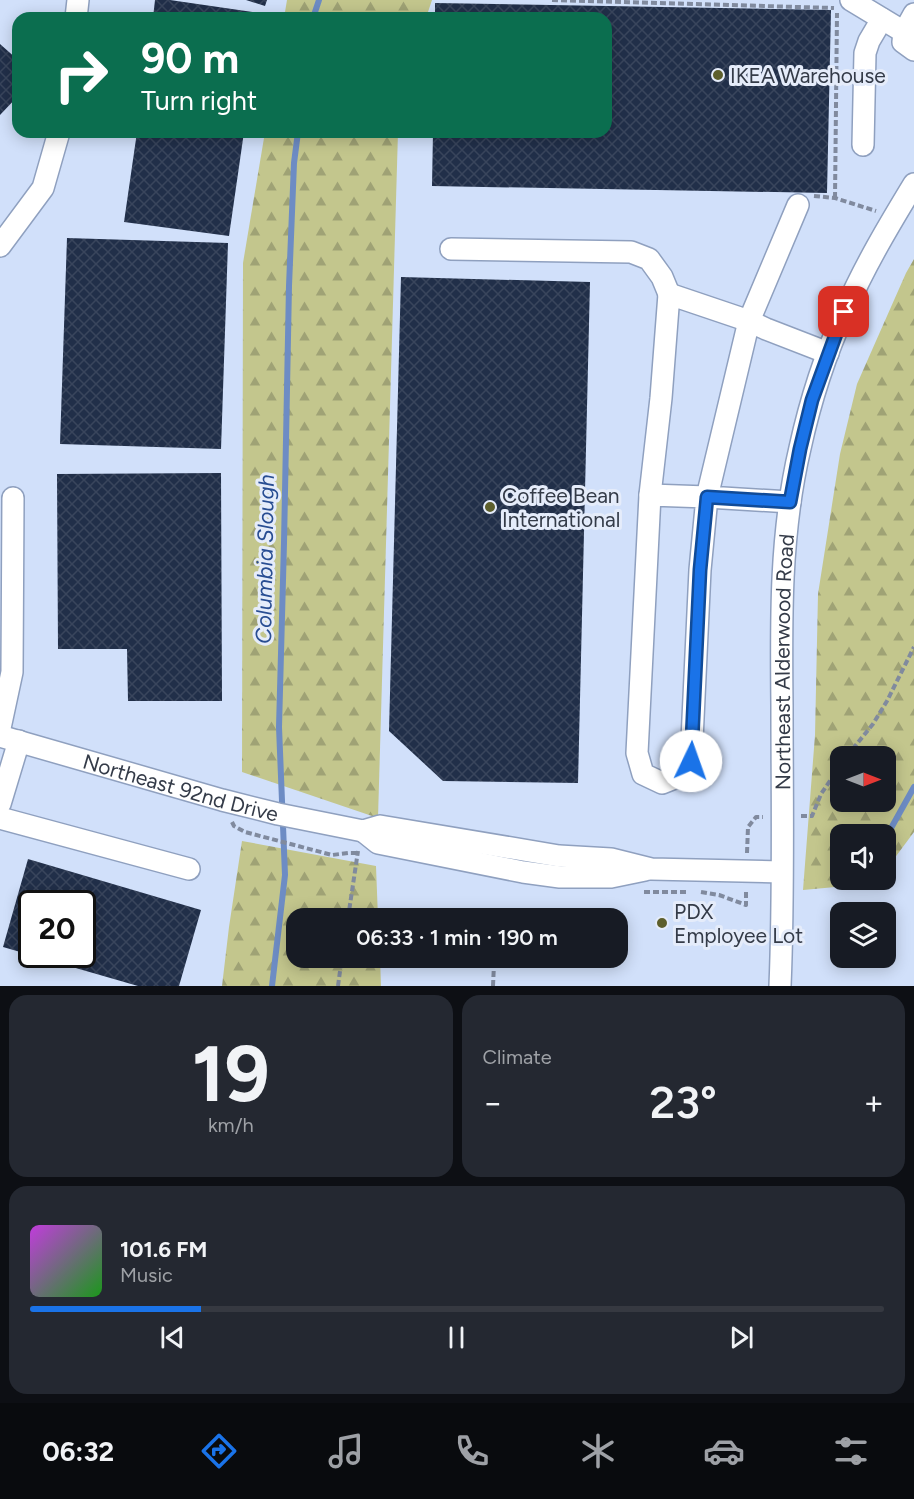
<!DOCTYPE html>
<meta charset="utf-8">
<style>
body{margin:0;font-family:Figtree,sans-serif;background:#242831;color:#f1f3f6;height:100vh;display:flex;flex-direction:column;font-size:22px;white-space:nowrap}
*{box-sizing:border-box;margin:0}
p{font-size:20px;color:#9ea1a6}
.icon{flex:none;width:33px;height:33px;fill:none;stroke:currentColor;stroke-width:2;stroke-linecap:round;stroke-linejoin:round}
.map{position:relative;height:986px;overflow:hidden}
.side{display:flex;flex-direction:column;gap:9px;padding:9px;background:#0d0f14;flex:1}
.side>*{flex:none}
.hud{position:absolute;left:12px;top:12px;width:600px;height:126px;border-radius:18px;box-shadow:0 3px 15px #0003;background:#0b6e4f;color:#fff;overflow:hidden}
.needle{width:39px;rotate:90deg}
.buttons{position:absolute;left:830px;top:746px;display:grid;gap:12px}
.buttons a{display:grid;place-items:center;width:66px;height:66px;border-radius:12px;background:#171b24;box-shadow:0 3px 15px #0003;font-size:30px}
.speed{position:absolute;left:18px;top:890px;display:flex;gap:12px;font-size:30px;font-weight:700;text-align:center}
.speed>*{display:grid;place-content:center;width:78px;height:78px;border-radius:50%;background:#171b24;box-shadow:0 3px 15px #0003;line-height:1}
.speed .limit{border:3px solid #111;border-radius:9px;background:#fff;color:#111}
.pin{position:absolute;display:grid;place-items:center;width:51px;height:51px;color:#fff;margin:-26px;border-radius:12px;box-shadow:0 3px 9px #0006}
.me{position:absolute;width:66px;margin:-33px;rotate:3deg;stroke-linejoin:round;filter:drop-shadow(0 0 4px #0008)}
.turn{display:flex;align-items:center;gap:21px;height:126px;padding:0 30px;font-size:27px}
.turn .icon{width:78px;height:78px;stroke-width:2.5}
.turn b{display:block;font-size:42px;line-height:51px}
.big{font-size:45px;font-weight:600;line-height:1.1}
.side .card{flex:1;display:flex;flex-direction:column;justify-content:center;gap:9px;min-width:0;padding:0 21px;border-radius:18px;background:#242831}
.side .dial{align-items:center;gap:0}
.dial b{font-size:78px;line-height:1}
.song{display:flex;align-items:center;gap:18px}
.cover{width:72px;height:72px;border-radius:9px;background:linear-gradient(135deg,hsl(290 70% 55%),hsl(120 70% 35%))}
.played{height:6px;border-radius:3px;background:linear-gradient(90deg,#1a73e8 20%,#363941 20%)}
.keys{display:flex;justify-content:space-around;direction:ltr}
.heat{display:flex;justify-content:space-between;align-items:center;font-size:33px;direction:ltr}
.side .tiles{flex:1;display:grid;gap:9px;grid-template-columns:1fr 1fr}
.card:last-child{grid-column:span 2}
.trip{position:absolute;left:286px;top:908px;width:342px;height:60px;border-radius:18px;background:#171b24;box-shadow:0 3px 15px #0003;font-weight:600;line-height:60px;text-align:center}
.tabs{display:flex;height:96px;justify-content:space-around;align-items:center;background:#090b0e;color:#9ea1a6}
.tabs .icon{width:42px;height:42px}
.tabs .current{color:#1a73e8}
.tabs b{font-size:27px;color:#f1f3f6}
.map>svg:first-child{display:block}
.forest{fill:url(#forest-firs);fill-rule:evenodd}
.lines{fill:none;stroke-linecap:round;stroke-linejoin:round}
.stream{stroke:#6d8cc4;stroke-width:6}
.building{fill:url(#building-cross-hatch);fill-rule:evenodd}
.minor-casing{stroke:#8fa0bf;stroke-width:24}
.path{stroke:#808a9e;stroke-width:4;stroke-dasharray:6 3;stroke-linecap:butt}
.minor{stroke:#fff;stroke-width:21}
.route-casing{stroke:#114b97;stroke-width:15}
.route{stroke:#1a73e8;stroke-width:10}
.poi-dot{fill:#5d5f2c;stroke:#e5ecfa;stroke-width:2}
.labels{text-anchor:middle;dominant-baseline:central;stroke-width:6;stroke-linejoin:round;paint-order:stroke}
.poi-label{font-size:21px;fill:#343b48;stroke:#e5ecfa;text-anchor:start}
.street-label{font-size:21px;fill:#343b48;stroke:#e5ecfa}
.water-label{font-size:22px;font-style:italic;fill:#284d92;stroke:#e5ecfa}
</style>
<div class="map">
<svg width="914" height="986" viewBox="0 0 914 986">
<defs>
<pattern id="forest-firs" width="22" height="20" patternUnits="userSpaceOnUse" patternTransform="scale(1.5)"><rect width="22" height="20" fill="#c3c68d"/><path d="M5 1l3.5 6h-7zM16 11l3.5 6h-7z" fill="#9fa275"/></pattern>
<pattern id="building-cross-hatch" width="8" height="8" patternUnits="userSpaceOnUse" patternTransform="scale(1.5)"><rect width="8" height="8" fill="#212f49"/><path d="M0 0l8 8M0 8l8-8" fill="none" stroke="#39455c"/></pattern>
</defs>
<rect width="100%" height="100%" fill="#d1e0fa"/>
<g class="forest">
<path d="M 287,0 L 432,0 L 426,18 L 284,18 Z"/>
<path d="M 265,132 L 398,132 L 378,818 L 242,772 L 243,263 Z"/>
<path d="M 914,259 L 914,832 L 885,871 L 885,834 L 840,834 L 840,879 L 870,879 L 857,885 L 803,890 L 815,735 L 818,594 L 840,454 L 857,384 L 906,273 ZM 840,756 L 885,756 L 885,801 L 840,801 Z"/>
<path d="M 242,841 L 376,866 L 378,918 L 297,918 L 297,957 L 380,957 L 381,986 L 222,986 L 229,927 Z"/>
</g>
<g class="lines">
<g class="stream">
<path d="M 313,18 L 319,0"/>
<path d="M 885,839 L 914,787"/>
<path d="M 272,986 L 285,875 L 279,727 L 284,543 L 289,286 L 294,163 L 298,132"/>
</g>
</g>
<g class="building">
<path d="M 155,0 L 170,0 L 260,13 L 259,18 L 153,18 Z"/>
<path d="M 246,0 L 267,0 L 265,6 Z"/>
<path d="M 435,3 L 831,10 L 827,193 L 432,186 L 433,132 L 606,132 L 606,18 L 435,18 Z"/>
<path d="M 0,44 L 18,60 L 18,96 L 0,115 Z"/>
<path d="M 137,132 L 244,132 L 229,236 L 124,222 Z"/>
<path d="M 67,238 L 228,243 L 221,449 L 60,444 Z"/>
<path d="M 401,277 L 590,282 L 578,783 L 443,781 L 389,731 Z"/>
<path d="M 221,473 L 222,701 L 128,701 L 127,649 L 58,649 L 57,474 Z"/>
<path d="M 28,859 L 201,910 L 179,986 L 138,986 L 3,947 ZM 32,903 L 82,903 L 82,954 L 32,954 Z"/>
</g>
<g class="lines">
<g class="minor-casing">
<g id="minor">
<path d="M 851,0 L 904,32"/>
<path d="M 914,14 L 904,32 L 903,42 L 914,50"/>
<path d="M 76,18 L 78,0"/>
<path d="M 863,145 L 865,53 L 869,41 L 882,19"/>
<path d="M 0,246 L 43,188 L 59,132"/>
<path d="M 451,249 L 631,252 L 649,259 L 662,277 L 669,294"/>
<path d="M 650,495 L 707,497 L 700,570 L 691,761 L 677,777 L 662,783 L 643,774 L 637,753 Z"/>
<path d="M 650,495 L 661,398 L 669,294 L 749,321 L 798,205"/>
<path d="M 790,502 L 707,497 L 749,321 L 766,329 L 828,353"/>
<path d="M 0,728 L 12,672 L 13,498"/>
<path id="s1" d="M 0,736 L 222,800 L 278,814 L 363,831 L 380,826 L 559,856 L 611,859 L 651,869 L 781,872"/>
<path d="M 0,804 L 19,741"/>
<path d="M 0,818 L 189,869"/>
<path d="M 363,831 L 378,843 L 523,872 L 560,877 L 611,877 L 645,870"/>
<path id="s2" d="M 780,986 C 784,893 782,799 782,705 C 781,619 780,533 800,448 C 810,402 825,355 845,311 C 864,267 889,225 914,184"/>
</g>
</g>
<g class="path">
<path d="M 552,0 L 834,8"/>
<path d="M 814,196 L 835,198 L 876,211"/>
<path d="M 835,198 L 837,13"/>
<path d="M 847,756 L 873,724 L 887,701 L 914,647"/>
<path d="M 801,816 L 812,816 L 821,794 L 840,766"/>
<path d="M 232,822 L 234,826 L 245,832 L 332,855 L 348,853 L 359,853"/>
<path d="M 747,853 L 748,827 L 756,817 L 763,817"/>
<path d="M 644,892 L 688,892"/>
<path d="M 701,892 L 719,895 L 746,905 L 746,890"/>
<path d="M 348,918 L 358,851"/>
<path d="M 338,986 L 342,957"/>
<path d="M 493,986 L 494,964"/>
</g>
<use href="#minor" class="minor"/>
</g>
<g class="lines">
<g class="route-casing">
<path id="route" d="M 691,761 L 700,570 L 707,497 L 790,502 L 800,449 L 812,400 L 844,312"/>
</g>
<use href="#route" class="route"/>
</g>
<g class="poi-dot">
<circle cx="718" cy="75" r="6"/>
<circle cx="490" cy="507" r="6"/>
<circle cx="662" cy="923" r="6"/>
</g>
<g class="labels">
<g class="poi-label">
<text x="730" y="75">IKEA Warehouse</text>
<text x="502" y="495">Coffee Bean<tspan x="502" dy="24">International</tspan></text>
<text x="674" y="911">PDX<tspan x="674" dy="24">Employee Lot</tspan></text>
</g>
<g class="street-label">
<text stroke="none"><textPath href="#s2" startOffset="324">Northeast Alderwood Road</textPath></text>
<text stroke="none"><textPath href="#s1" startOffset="188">Northeast 92nd Drive</textPath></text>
</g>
<g class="water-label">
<text transform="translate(265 559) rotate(-89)">Columbia Slough</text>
</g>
</g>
</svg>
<div class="buttons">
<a><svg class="needle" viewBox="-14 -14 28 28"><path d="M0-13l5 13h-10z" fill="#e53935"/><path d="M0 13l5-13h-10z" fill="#9ea1a6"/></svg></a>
<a><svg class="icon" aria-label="sound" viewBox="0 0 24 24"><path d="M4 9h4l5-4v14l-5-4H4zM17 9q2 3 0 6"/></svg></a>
<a><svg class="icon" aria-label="layers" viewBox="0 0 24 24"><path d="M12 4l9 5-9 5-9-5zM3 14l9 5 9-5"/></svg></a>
</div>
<div class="speed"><div class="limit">20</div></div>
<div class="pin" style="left:844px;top:312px;background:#d93025"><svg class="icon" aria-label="arrive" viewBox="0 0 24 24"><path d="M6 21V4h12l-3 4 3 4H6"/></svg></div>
<svg class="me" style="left:691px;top:761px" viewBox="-20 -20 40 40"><circle r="19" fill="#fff"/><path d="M0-13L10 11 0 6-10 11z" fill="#1a73e8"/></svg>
<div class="trip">06:33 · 1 min · 190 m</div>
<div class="hud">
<div class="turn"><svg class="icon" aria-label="right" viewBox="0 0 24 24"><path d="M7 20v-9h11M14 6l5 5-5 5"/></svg><div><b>90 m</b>Turn right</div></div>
</div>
</div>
<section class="side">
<div class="tiles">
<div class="card dial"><b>19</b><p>km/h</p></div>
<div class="card"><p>Climate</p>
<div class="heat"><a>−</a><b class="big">23°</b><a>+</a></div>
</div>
<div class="card">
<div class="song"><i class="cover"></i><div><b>101.6 FM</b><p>Music</p></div></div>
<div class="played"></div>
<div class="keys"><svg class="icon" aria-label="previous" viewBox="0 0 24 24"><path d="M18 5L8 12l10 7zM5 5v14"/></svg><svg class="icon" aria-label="pause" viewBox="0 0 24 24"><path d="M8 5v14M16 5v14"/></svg><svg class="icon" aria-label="next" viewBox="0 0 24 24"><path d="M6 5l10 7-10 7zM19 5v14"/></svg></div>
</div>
</div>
</section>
<nav class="tabs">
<b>06:32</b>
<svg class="icon current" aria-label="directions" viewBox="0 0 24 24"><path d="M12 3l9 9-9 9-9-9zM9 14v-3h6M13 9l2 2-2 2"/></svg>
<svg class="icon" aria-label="music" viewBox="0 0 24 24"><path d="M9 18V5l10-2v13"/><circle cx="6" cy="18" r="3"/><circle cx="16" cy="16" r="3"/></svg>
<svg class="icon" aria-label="phone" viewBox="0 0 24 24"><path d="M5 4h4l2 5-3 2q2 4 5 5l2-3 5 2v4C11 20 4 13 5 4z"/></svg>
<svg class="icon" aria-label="climate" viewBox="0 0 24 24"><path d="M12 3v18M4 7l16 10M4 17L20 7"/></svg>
<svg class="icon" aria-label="car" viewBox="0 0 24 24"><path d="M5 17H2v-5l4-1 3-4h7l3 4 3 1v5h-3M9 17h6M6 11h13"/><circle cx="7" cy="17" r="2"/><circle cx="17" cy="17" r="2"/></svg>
<svg class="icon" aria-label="filters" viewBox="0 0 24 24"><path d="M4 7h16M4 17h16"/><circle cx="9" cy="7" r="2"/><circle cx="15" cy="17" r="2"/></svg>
</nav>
